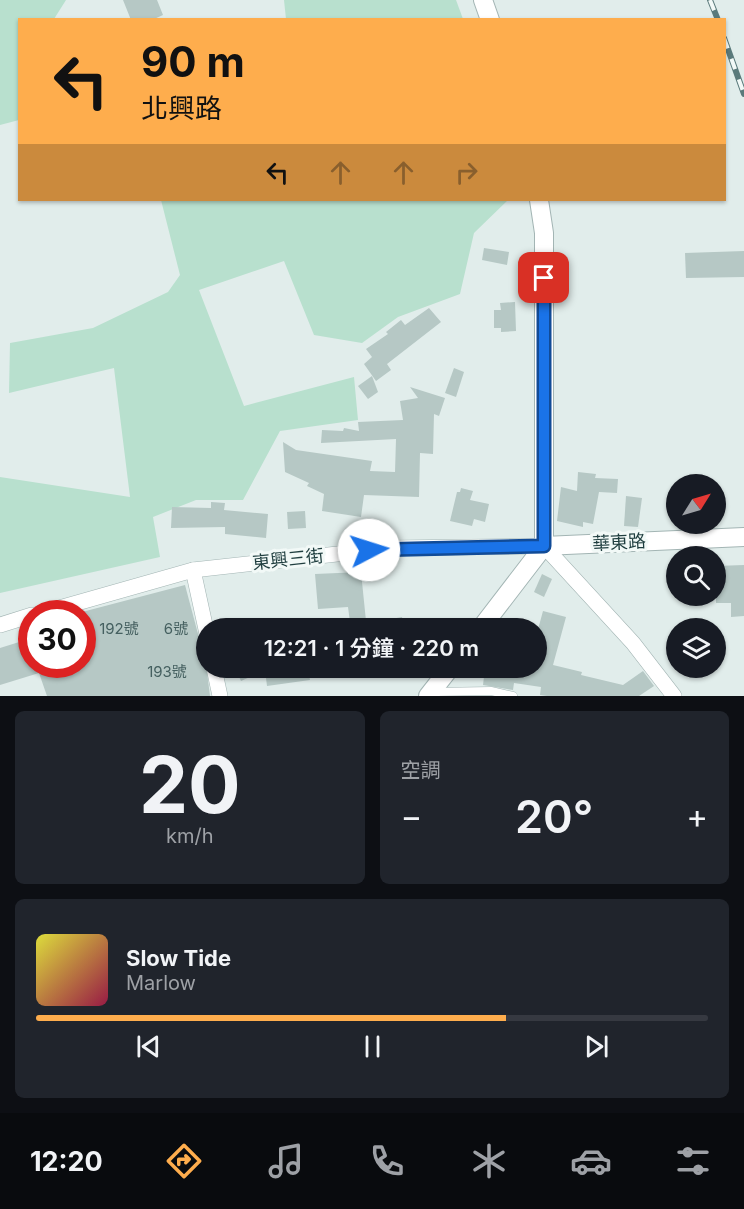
<!DOCTYPE html>
<html lang="zh-TW">
<meta charset="utf-8">
<style>
body{margin:0;font-family:Inter,"Noto Sans TC",sans-serif;background:#20242c;color:#f1f3f6;height:100vh;display:flex;flex-direction:column;font-size:22px;white-space:nowrap}
*{box-sizing:border-box;margin:0}
p{font-size:20px;color:#9ea1a6}
.icon{flex:none;width:33px;height:33px;fill:none;stroke:currentColor;stroke-width:2;stroke-linecap:round;stroke-linejoin:round}
.map{position:relative;height:696px;overflow:hidden}
.panel{display:flex;flex-direction:column;gap:15px;padding:15px;background:#0d0f14;flex:1}
.panel>*{flex:none}
.top-card{position:absolute;left:18px;top:18px;width:708px;height:183px;border-radius:0px;box-shadow:0 2px 4px #0004;background:#fead4d;color:#111;overflow:hidden}
.needle{width:39px;rotate:53deg}
.fabs{position:absolute;left:666px;top:474px;display:grid;gap:12px}
.fabs a{display:grid;place-items:center;width:60px;height:60px;border-radius:50%;background:#171b24;box-shadow:0 2px 4px #0004;font-size:30px}
.speed{position:absolute;left:18px;top:600px;display:flex;gap:12px;font-size:30px;font-weight:700;text-align:center}
.speed>*{display:grid;place-content:center;width:78px;height:78px;border-radius:50%;background:#171b24;box-shadow:0 2px 4px #0004;line-height:1}
.speed .limit{border:9px solid #d22;background:#fff;color:#111}
.pin{position:absolute;display:grid;place-items:center;width:51px;height:51px;color:#fff;margin:-26px;border-radius:12px;box-shadow:0 3px 9px #0006}
.me{position:absolute;width:66px;margin:-33px;rotate:85deg;stroke-linejoin:round;filter:drop-shadow(0 0 4px #0008)}
.turn{display:flex;align-items:center;gap:21px;height:126px;padding:0 24px;font-size:27px}
.turn .icon{width:78px;height:78px;stroke-width:2.5}
.turn b{display:block;font-size:42px;line-height:51px}
.lanes{display:flex;align-items:center;height:57px;padding:0 24px;background:#0003;justify-content:center;gap:30px;direction:ltr}
.lanes .off{opacity:.35}
.big{font-size:45px;font-weight:600;line-height:1.1}
.panel .widget{flex:1;display:flex;flex-direction:column;justify-content:center;gap:9px;min-width:0;padding:0 21px;border-radius:9px;background:#20242c}
.panel .dial{align-items:center;gap:0}
.dial b{font-size:78px;line-height:1}
.song{display:flex;align-items:center;gap:18px}
.cover{width:72px;height:72px;border-radius:9px;background:linear-gradient(135deg,hsl(60 70% 55%),hsl(340 70% 35%))}
.played{height:6px;border-radius:3px;background:linear-gradient(90deg,#fead4d 70%,#363941 70%)}
.keys{display:flex;justify-content:space-around;direction:ltr}
.heat{display:flex;justify-content:space-between;align-items:center;font-size:33px;direction:ltr}
.panel .tiles{flex:1;display:grid;gap:15px;grid-template-columns:1fr 1fr}
.widget:last-child{grid-column:span 2}
.trip{position:absolute;left:196px;top:618px;width:351px;height:60px;border-radius:30px;background:#171b24;box-shadow:0 2px 4px #0004;font-weight:600;line-height:60px;text-align:center}
.tab-bar{display:flex;height:96px;justify-content:space-around;align-items:center;background:#090b0e;color:#9ea1a6}
.tab-bar .icon{width:42px;height:42px}
.tab-bar .on{color:#fead4d}
.tab-bar b{font-size:27px;color:#f1f3f6}
.map>svg:first-child{display:block}
.green{fill:#b8e0ce}
.building{fill:#b6c8c5}
.lines{fill:none;stroke-linecap:round;stroke-linejoin:round}
.service-casing{stroke:#a3b5b4;stroke-width:9}
.minor-casing{stroke:#a3b5b4;stroke-width:16}
.tertiary-casing{stroke:#a3b5b4;stroke-width:20}
.service{stroke:#fff;stroke-width:8}
.minor{stroke:#fff;stroke-width:15}
.tertiary{stroke:#fff;stroke-width:18}
.rail-casing{stroke:#5a7a7b;stroke-width:6}
.rail{stroke:#f2f9f7;stroke-width:4;stroke-dasharray:11;stroke-linecap:butt}
.route-casing{stroke:#114b97;stroke-width:15}
.route{stroke:#1a73e8;stroke-width:10}
.labels{text-anchor:middle;dominant-baseline:central;stroke-width:6;stroke-linejoin:round;paint-order:stroke}
.number-label{font-size:15px;fill:#456060}
.street-label{font-size:18px;fill:#1f3e3f;stroke:#f2f9f7}
</style>
<div class="map">
<svg width="744" height="696" viewBox="0 0 744 696">
<rect width="100%" height="100%" fill="#e1edeb"/>
<g class="green">
<path d="M 0,0 L 66,0 L 54,19 L 20,20 L 19,120 L 0,125 Z"/>
<path d="M 284,0 L 456,0 L 463,19 L 286,19 Z"/>
<path d="M 161,200 L 508,200 L 474,233 L 460,294 L 398,317 L 362,343 L 314,335 L 284,261 L 199,290 L 244,406 L 354,377 L 358,420 L 280,431 L 243,500 L 196,500 L 153,517 L 160,557 L 0,593 L 0,477 L 130,497 L 114,368 L 9,393 L 10,343 L 93,328 L 168,292 L 180,275 Z"/>
</g>
<g class="building">
<path d="M 123,0 L 157,0 L 163,15 L 152,20 L 131,20 Z"/>
<path d="M 484,248 L 509,252 L 507,265 L 482,260 Z"/>
<path d="M 744,251 L 744,277 L 686,278 L 685,253 Z"/>
<path d="M 515,302 L 516,331 L 501,332 L 501,328 L 494,328 L 494,310 L 501,310 L 500,303 Z"/>
<path d="M 429,308 L 441,322 L 387,364 L 391,370 L 376,381 L 364,364 L 372,357 L 366,349 L 388,334 L 386,332 L 401,320 L 405,325 Z"/>
<path d="M 454,368 L 464,372 L 456,397 L 445,393 Z"/>
<path d="M 372,376 L 378,392 L 368,399 L 358,386 Z"/>
<path d="M 410,387 L 445,398 L 439,416 L 434,414 L 433,454 L 420,453 L 419,497 L 364,495 L 361,517 L 322,511 L 324,494 L 307,486 L 309,483 L 285,472 L 283,442 L 296,450 L 372,461 L 370,471 L 395,472 L 396,439 L 321,443 L 322,430 L 343,431 L 344,428 L 359,431 L 358,422 L 403,420 L 400,401 L 418,398 Z"/>
<path d="M 578,472 L 596,474 L 595,478 L 618,479 L 617,493 L 599,492 L 593,524 L 583,522 L 583,527 L 557,521 L 561,487 L 577,491 Z"/>
<path d="M 461,488 L 473,491 L 470,500 L 489,504 L 485,522 L 474,519 L 472,526 L 450,521 L 457,492 L 460,492 Z"/>
<path d="M 626,496 L 642,498 L 638,527 L 624,526 Z"/>
<path d="M 211,502 L 225,503 L 224,510 L 268,514 L 266,538 L 225,534 L 225,527 L 171,528 L 172,507 L 211,508 Z"/>
<path d="M 305,511 L 306,528 L 288,529 L 287,512 Z"/>
<path d="M 744,565 L 744,616 L 731,617 L 731,603 L 716,603 L 716,566 Z"/>
<path d="M 361,572 L 366,621 L 350,622 L 348,607 L 318,609 L 315,574 Z"/>
<path d="M 542,574 L 552,579 L 544,597 L 534,592 Z"/>
<path d="M 185,585 L 206,664 L 210,696 L 47,696 L 39,673 L 0,685 L 0,648 L 32,638 L 32,664 L 82,664 L 82,612 Z"/>
<path d="M 543,611 L 566,617 L 553,665 L 582,672 L 581,675 L 623,685 L 643,671 L 654,686 L 639,696 L 547,696 L 540,695 L 541,687 L 514,683 L 513,690 L 483,685 L 485,668 L 537,668 L 537,633 Z"/>
<path d="M 402,617 L 404,628 L 369,628 L 368,623 Z"/>
<path d="M 235,668 L 308,668 L 310,680 L 267,686 L 265,670 L 241,681 Z"/>
</g>
<g class="lines">
<g class="service-casing">
<path id="service" d="M 433,692 L 491,691 L 513,696"/>
</g>
<g class="minor-casing">
<g id="minor">
<path d="M 193,570 L 207,634"/>
<path d="M 38,614 L 193,570 L 391,548 L 544,546 L 633,643 L 674,696"/>
<path d="M 0,625 L 32,615"/>
<path d="M 214,668 L 220,696"/>
</g>
</g>
<g class="tertiary-casing">
<g id="tertiary">
<path d="M 483,0 L 490,20"/>
<path d="M 539,200 L 544,233 L 544,546"/>
<path d="M 544,546 L 744,537"/>
<path d="M 481,628 L 544,546"/>
<path d="M 428,696 L 450,668"/>
</g>
</g>
<use href="#service" class="service"/>
<use href="#minor" class="minor"/>
<use href="#tertiary" class="tertiary"/>
<g class="rail-casing">
<g id="rail">
<path d="M 710,0 L 718,20"/>
<path d="M 724,38 L 744,94"/>
</g>
</g>
<use href="#rail" class="rail"/>
</g>
<g class="lines">
<g class="route-casing">
<path id="route" d="M 369,550 L 544,546 L 544,278"/>
</g>
<use href="#route" class="route"/>
</g>
<g class="labels">
<g class="number-label">
<text x="119" y="628">192號</text>
<text x="176" y="628">6號</text>
<text x="167" y="671">193號</text>
</g>
<g class="street-label">
<text transform="translate(619 542) rotate(-3)">華東路</text>
<text transform="translate(288 559) rotate(-6)">東興三街</text>
</g>
</g>
</svg>
<div class="fabs">
<a><svg class="needle" viewBox="-14 -14 28 28"><path d="M0-13l5 13h-10z" fill="#e53935"/><path d="M0 13l5-13h-10z" fill="#9ea1a6"/></svg></a>
<a><svg class="icon" aria-label="search" viewBox="0 0 24 24"><circle cx="10" cy="10" r="6"/><path d="M15 15l6 6"/></svg></a>
<a><svg class="icon" aria-label="layers" viewBox="0 0 24 24"><path d="M12 4l9 5-9 5-9-5zM3 14l9 5 9-5"/></svg></a>
</div>
<div class="speed"><div class="limit">30</div></div>
<div class="pin" style="left:544px;top:278px;background:#d93025"><svg class="icon" aria-label="arrive" viewBox="0 0 24 24"><path d="M6 21V4h12l-3 4 3 4H6"/></svg></div>
<svg class="me" style="left:369px;top:550px" viewBox="-20 -20 40 40"><circle r="19" fill="#fff"/><path d="M0-13L10 11 0 6-10 11z" fill="#1a73e8"/></svg>
<div class="trip">12:21 · 1 分鐘 · 220 m</div>
<div class="top-card">
<div class="turn"><svg class="icon" aria-label="left" viewBox="0 0 24 24"><path d="M17 20v-9H6M10 6l-5 5 5 5"/></svg><div><b>90 m</b>北興路</div></div>
<div class="lanes"><svg class="icon" aria-label="left" viewBox="0 0 24 24"><path d="M17 20v-9H6M10 6l-5 5 5 5"/></svg><svg class="icon off" aria-label="ahead" viewBox="0 0 24 24"><path d="M12 20V5M6 11l6-6 6 6"/></svg><svg class="icon off" aria-label="ahead" viewBox="0 0 24 24"><path d="M12 20V5M6 11l6-6 6 6"/></svg><svg class="icon off" aria-label="right" viewBox="0 0 24 24"><path d="M7 20v-9h11M14 6l5 5-5 5"/></svg></div>
</div>
</div>
<section class="panel">
<div class="tiles">
<div class="widget dial"><b>20</b><p>km/h</p></div>
<div class="widget"><p>空調</p>
<div class="heat"><a>−</a><b class="big">20°</b><a>+</a></div>
</div>
<div class="widget">
<div class="song"><i class="cover"></i><div><b>Slow Tide</b><p>Marlow</p></div></div>
<div class="played"></div>
<div class="keys"><svg class="icon" aria-label="previous" viewBox="0 0 24 24"><path d="M18 5L8 12l10 7zM5 5v14"/></svg><svg class="icon" aria-label="pause" viewBox="0 0 24 24"><path d="M8 5v14M16 5v14"/></svg><svg class="icon" aria-label="next" viewBox="0 0 24 24"><path d="M6 5l10 7-10 7zM19 5v14"/></svg></div>
</div>
</div>
</section>
<nav class="tab-bar">
<b>12:20</b>
<svg class="icon on" aria-label="directions" viewBox="0 0 24 24"><path d="M12 3l9 9-9 9-9-9zM9 14v-3h6M13 9l2 2-2 2"/></svg>
<svg class="icon" aria-label="music" viewBox="0 0 24 24"><path d="M9 18V5l10-2v13"/><circle cx="6" cy="18" r="3"/><circle cx="16" cy="16" r="3"/></svg>
<svg class="icon" aria-label="phone" viewBox="0 0 24 24"><path d="M5 4h4l2 5-3 2q2 4 5 5l2-3 5 2v4C11 20 4 13 5 4z"/></svg>
<svg class="icon" aria-label="climate" viewBox="0 0 24 24"><path d="M12 3v18M4 7l16 10M4 17L20 7"/></svg>
<svg class="icon" aria-label="car" viewBox="0 0 24 24"><path d="M5 17H2v-5l4-1 3-4h7l3 4 3 1v5h-3M9 17h6M6 11h13"/><circle cx="7" cy="17" r="2"/><circle cx="17" cy="17" r="2"/></svg>
<svg class="icon" aria-label="filters" viewBox="0 0 24 24"><path d="M4 7h16M4 17h16"/><circle cx="9" cy="7" r="2"/><circle cx="15" cy="17" r="2"/></svg>
</nav>
